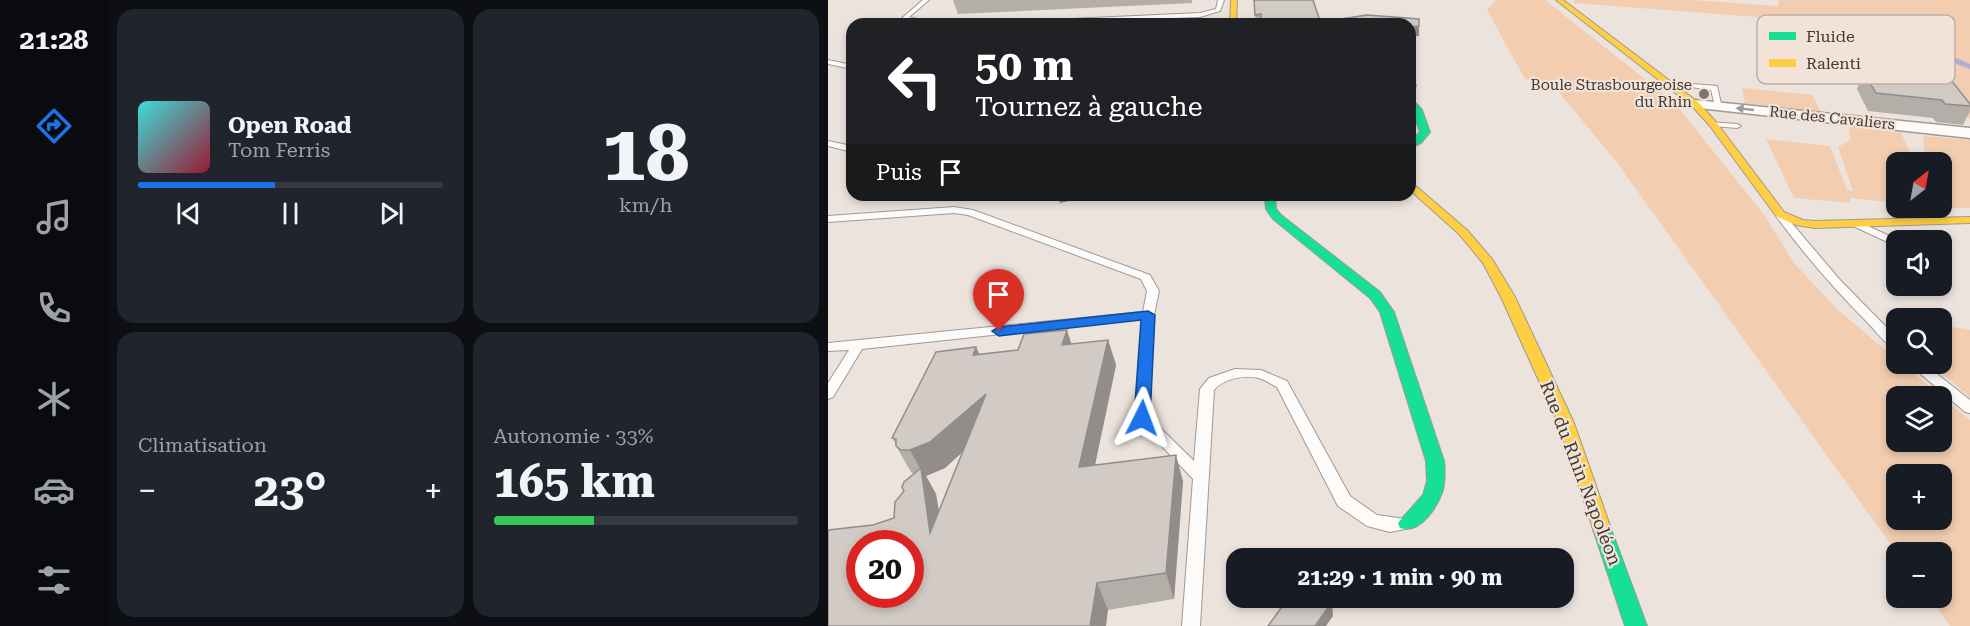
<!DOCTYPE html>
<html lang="fr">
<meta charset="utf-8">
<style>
body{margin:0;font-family:"Roboto Serif",serif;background:#20242c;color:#f1f3f6;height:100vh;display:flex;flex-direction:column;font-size:22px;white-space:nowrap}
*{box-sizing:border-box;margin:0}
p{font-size:20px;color:#9ea1a6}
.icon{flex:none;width:33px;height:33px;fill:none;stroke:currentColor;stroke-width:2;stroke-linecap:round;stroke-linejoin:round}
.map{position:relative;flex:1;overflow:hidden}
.side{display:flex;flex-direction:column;gap:9px;padding:9px;background:#0d0f14;width:720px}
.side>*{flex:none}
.banner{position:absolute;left:18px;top:18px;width:570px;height:183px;border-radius:18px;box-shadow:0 3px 9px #0003;background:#202124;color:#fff;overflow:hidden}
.needle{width:39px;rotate:31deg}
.buttons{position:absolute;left:1058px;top:152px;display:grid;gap:12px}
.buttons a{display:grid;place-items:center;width:66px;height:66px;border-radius:12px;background:#171b24;box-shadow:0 3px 9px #0003;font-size:30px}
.speed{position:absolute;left:18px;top:530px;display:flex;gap:12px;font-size:30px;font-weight:700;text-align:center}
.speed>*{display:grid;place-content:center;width:78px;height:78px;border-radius:50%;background:#171b24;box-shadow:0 3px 9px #0003;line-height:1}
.speed .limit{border:9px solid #d22;background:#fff;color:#111}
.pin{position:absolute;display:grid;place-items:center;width:51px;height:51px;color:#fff;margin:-62px -26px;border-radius:50% 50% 50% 0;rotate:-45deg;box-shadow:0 0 6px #0007}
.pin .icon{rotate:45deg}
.me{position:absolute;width:66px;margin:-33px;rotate:3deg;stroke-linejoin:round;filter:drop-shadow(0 0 4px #0008)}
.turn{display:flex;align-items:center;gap:21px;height:126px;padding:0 30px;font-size:27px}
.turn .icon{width:78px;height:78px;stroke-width:2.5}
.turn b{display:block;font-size:42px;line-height:51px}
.then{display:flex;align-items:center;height:57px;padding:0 30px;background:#0003;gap:12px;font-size:22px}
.big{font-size:45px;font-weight:700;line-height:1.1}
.side .card{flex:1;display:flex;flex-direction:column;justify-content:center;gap:9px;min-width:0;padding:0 21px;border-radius:18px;background:#20242c}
.side .dial{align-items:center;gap:0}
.dial b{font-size:78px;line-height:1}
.song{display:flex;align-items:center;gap:18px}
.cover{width:72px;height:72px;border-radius:9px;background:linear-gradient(135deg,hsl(180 70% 55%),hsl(350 70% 35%))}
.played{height:6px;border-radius:3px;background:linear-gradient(90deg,#1a73e8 45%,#363941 45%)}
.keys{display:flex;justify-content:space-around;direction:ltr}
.heat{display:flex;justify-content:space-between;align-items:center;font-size:33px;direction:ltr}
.charge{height:9px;border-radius:4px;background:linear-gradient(90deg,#34c759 33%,#363941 0)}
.side .tiles{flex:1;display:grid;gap:9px;grid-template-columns:repeat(2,1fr)}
.trip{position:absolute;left:398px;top:548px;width:348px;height:60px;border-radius:18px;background:#171b24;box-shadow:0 3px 9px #0003;font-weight:700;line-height:60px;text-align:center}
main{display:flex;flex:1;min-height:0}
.tab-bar{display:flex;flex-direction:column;width:108px;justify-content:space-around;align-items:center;background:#090b0e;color:#9ea1a6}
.tab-bar .icon{width:42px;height:42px}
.tab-bar .selected{color:#1a73e8}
.tab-bar b{font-size:27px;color:#f1f3f6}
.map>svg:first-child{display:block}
.green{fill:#f2cdb0;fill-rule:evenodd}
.water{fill:#b4aad7}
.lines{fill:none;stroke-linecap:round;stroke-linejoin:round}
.lane-casing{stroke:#a09994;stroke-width:2}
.street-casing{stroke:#a09994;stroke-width:3}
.fast-casing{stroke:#a09994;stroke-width:2}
.slow-casing{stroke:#a09994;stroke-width:2}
.lane{fill:#fcfbfa;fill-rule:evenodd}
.street{fill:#fcfbfa;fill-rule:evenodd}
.fast{fill:#16e098;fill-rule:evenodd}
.slow{fill:#ffcf43;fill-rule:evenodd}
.wall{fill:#b4aea9;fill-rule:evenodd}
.shaded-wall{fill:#928d8a}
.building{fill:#d1cac5;stroke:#928d8a;stroke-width:1.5;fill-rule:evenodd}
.oneway{fill:#9e9a98}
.route{fill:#1a73e8;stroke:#114b97;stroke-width:1.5}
.poi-dot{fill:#7c7570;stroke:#f2e2d7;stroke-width:2}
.labels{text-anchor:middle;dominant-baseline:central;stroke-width:4.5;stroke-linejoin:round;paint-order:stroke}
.far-poi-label{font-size:15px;fill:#403a35;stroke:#f2e2d7;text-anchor:end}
.far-street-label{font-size:15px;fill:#403a35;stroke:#f2e2d7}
.street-label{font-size:18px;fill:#403a35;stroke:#f2e2d7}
.key{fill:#f2e2d7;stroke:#bdb0a6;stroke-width:1.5}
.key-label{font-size:16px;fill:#403a35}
</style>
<main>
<nav class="tab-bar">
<b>21:28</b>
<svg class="icon selected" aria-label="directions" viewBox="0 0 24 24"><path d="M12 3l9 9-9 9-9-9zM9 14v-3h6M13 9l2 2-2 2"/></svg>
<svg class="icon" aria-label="music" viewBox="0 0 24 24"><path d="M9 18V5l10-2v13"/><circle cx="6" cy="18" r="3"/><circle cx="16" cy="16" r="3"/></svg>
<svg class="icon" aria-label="phone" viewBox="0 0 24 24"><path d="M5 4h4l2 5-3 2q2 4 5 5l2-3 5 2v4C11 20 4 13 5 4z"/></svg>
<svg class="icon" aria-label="climate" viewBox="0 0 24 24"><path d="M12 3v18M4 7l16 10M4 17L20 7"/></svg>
<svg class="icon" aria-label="car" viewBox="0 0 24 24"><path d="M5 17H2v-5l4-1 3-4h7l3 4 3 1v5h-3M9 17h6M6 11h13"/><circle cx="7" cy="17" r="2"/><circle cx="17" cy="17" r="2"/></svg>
<svg class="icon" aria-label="filters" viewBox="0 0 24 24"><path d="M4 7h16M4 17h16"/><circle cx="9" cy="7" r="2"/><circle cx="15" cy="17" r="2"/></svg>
</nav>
<section class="side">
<div class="tiles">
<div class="card">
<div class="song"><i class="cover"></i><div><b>Open Road</b><p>Tom Ferris</p></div></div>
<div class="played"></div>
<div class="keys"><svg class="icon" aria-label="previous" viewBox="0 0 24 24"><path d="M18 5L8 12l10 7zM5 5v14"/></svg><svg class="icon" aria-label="pause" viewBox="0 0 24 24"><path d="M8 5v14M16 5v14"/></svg><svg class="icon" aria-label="next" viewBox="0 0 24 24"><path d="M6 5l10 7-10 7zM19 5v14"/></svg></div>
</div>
<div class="card dial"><b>18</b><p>km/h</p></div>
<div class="card"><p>Climatisation</p>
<div class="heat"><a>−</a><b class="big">23°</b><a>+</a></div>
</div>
<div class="card"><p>Autonomie · 33%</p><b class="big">165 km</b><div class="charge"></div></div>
</div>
</section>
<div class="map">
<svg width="1142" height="626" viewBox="0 0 1142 626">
<rect width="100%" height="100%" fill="#ece3dd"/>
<g class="green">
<path d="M 668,0 L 717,0 L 846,102 L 937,216 L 966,263 L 1010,310 L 1068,359 L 1068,363 L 1073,363 L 1113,396 L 1068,396 L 1068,441 L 1113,441 L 1113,396 L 1142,420 L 1142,626 L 1122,626 L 1101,597 L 1113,597 L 1113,552 L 1068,552 L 790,164 L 730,91 L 697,79 L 659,10 ZM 1068,474 L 1113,474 L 1113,519 L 1068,519 Z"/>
<path d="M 747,0 L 864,0 L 950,6 L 951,0 L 1142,0 L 1142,119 L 1112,87 L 1088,79 L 984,71 L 978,59 L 1068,66 L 980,51 L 959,33 L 955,19 L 746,3 Z"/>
<path d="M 914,88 L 985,95 L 993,114 L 917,105 Z"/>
<path d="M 1021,126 L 1073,133 L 1083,154 L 1071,152 L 1075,162 L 1068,162 L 1068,203 L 1022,198 L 1023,203 L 966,198 L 938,139 L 1002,146 L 1019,190 L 1025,191 L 1010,147 L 1022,140 Z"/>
<path d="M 1095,136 L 1142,140 L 1142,208 L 1119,208 L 1113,198 L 1113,162 L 1097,162 Z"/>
<path d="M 1113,325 L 1142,330 L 1142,397 L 1102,363 L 1113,363 Z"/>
</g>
<path class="water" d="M 1043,26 L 1070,27 L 1087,40 L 1142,64 L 1142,69 L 1082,47 Z"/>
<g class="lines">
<g class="lane-casing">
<g id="lane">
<path d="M 95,0 L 101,0 L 81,17 L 109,24 L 98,24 L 74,18 Z"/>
<path d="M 390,0 L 396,0 L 392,11 L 372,17 L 172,24 L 175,22 L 372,13 L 388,9 Z"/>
<path d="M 0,60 L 24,65 L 24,69 L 0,64 Z"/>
<path d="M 582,77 L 585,79 L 588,86 L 582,89 Z"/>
<path d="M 865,84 L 889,86 L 894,108 L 887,106 L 883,90 L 863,87 L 861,86 Z"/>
<path d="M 882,122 L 909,124 L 913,126 L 909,128 L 885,126 L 882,126 Z"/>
<path d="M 0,141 L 24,146 L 24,152 L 0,146 Z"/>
<path d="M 126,207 L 145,210 L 322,275 L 331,291 L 326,315 L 321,417 L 366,461 L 372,389 L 381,378 L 407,369 L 433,370 L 459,381 L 522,496 L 549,515 L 577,519 L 579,524 L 577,529 L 562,532 L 539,526 L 510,506 L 449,387 C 443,384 437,380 431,378 C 416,375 396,378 386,390 L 372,626 L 354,626 L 365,479 L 307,418 L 314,319 L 34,349 L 5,397 L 0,399 L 0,383 L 21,350 L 0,351 L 0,343 L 315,312 L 319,291 L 313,279 L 140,215 L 126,213 L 0,222 L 0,216 Z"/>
<path d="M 953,213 L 956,214 L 1012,280 L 1068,337 L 1068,348 C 1057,345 1048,331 1040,323 C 1007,290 976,254 948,216 Z"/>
<path d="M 1029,221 L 1070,240 L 1068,240 L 1068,246 L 1025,226 L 1025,222 Z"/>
<path d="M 1080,363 L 1095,363 L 1142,400 L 1142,413 L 1137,412 Z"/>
</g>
</g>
<g class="street-casing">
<path id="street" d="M 867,100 L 1142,128 L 1142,138 L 862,107 L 860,104 Z"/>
</g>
<g class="fast-casing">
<g id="fast">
<path d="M 582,97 L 594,110 L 602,132 L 593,143 L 582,148 L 582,141 L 592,132 L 582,105 Z"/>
<path d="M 437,195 L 447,195 L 448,209 L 453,215 L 552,292 L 566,312 L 616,461 C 617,471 617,480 615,490 C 610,506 592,535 572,528 L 570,523 L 595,495 L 599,481 L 598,461 L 552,312 L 542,298 L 445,219 L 438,209 Z"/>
<path d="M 773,518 L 780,520 L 782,526 L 819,626 L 797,626 L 764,526 L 766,520 Z"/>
</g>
</g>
<g class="slow-casing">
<g id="slow">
<path d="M 403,0 L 409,0 L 408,24 L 402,24 Z"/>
<path d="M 728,0 L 735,0 L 870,102 L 888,122 L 956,212 L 975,220 L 987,221 L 1142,217 L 1142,223 L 987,228 L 968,225 L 948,216 L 882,126 L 864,106 Z"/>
<path d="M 582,181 L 639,230 L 664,259 L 687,297 L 746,423 L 782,526 L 780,532 L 773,534 L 766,532 L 764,526 L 730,423 L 673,297 L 655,263 L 631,234 L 582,190 Z"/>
</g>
</g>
<use href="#lane" class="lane"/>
<use href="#street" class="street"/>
<use href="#fast" class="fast"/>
<use href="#slow" class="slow"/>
</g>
<g class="wall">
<path d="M 125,0 L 364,0 L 364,3 L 130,14 Z"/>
<path d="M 426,0 L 493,24 L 428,24 Z"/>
<path d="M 1035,72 L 1142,104 L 1142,111 L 1135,125 L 1108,122 L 1105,118 L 1040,111 L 1029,89 Z"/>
<path d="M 280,340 L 288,365 L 267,465 L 355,481 L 346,599 L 280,610 L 45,525 L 66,518 L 76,491 L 86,474 L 83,472 L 68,446 L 68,444 L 64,438 L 151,354 ZM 135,451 L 111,512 L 108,494 L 98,476 L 117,468 Z"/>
</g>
<g class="shaded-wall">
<path d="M 591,26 L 591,36 L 582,37 L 582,27 Z"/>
<path d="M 229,195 L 267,195 L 232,203 Z"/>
<path d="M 239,330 L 247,355 L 234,345 Z"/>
<path d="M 280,340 L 288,365 L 261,493 L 251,467 Z"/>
<path d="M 148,347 L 160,372 L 145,355 Z"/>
<path d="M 158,394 L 170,420 L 117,468 L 98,476 L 108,494 L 119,560 L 102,533 L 93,470 L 82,450 Z"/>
<path d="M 348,455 L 355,481 L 346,599 L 338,573 Z"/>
<path d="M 269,583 L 280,610 L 278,626 L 262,626 Z"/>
<path d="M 504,602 L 505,616 L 498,626 L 487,626 Z"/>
</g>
<g class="building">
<path d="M 426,0 L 485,0 L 493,24 L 433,24 L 433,14 L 427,15 Z"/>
<path d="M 539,15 L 591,19 L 591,26 L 582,27 L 582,24 L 493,24 L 493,22 Z"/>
<path d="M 1051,64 L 1115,70 L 1142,104 L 1142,106 L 1117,104 L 1114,100 L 1048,93 L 1035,72 Z"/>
<path d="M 239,330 L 234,345 L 280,340 L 251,467 L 348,455 L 338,573 L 269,583 L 262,626 L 0,626 L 0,530 L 45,525 L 66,518 L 67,502 L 76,491 L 74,487 L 76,482 L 93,468 L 102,533 L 158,394 L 102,442 L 82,450 L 73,450 L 68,446 L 68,439 L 64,438 L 108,352 L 148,347 L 145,355 L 190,350 L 196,334 ZM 32,543 L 82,543 L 82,594 L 32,594 Z"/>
<path d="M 461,597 L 495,597 L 504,602 L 487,626 L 440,626 Z"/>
</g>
<defs><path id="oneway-solid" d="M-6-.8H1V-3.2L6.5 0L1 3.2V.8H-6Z" transform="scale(1.5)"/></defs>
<use class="oneway" href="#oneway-solid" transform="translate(917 109) rotate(-174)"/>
<path class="route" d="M 320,311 L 327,315 L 322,418 L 320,423 L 309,423 L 306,418 L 313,320 L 171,336 L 164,331 L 171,327 Z"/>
<circle class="poi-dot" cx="876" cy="94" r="6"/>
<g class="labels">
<g class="far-poi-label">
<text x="864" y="85">Boule Strasbourgeoise<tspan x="864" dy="17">du Rhin</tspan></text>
</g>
<g class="far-street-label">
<text transform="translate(1004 118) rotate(6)">Rue des Cavaliers</text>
</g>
<g class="street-label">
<text transform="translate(753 473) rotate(69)">Rue du Rhin Napoléon</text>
</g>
</g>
<rect x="929" y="15" width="198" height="69" rx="9" class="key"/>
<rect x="941" y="32" width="27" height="8" fill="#16e098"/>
<rect x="941" y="59" width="27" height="8" fill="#ffcf43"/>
<g class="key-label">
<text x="978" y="42">Fluide</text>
<text x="978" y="69">Ralenti</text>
</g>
</svg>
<div class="buttons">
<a><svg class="needle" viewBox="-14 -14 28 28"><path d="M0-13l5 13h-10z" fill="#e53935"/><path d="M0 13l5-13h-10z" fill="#9ea1a6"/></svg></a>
<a><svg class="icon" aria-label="sound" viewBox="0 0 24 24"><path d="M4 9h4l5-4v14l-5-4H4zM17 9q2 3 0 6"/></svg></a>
<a><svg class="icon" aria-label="search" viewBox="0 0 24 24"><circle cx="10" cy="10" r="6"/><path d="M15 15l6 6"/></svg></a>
<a><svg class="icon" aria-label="layers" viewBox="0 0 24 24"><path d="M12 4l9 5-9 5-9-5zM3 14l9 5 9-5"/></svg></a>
<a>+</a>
<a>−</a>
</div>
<div class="speed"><div class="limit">20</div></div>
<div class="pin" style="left:171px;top:331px;background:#d93025"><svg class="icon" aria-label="arrive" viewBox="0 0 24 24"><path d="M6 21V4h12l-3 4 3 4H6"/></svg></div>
<svg class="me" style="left:314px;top:418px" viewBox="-20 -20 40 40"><path d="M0-17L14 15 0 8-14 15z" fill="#1a73e8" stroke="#fff" stroke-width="4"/></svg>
<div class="trip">21:29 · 1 min · 90 m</div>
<div class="banner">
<div class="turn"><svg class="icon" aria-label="left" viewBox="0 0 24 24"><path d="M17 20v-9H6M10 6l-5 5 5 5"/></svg><div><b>50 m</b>Tournez à gauche</div></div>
<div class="then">Puis<svg class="icon" aria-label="arrive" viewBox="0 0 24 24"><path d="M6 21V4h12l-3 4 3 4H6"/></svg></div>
</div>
</div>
</main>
